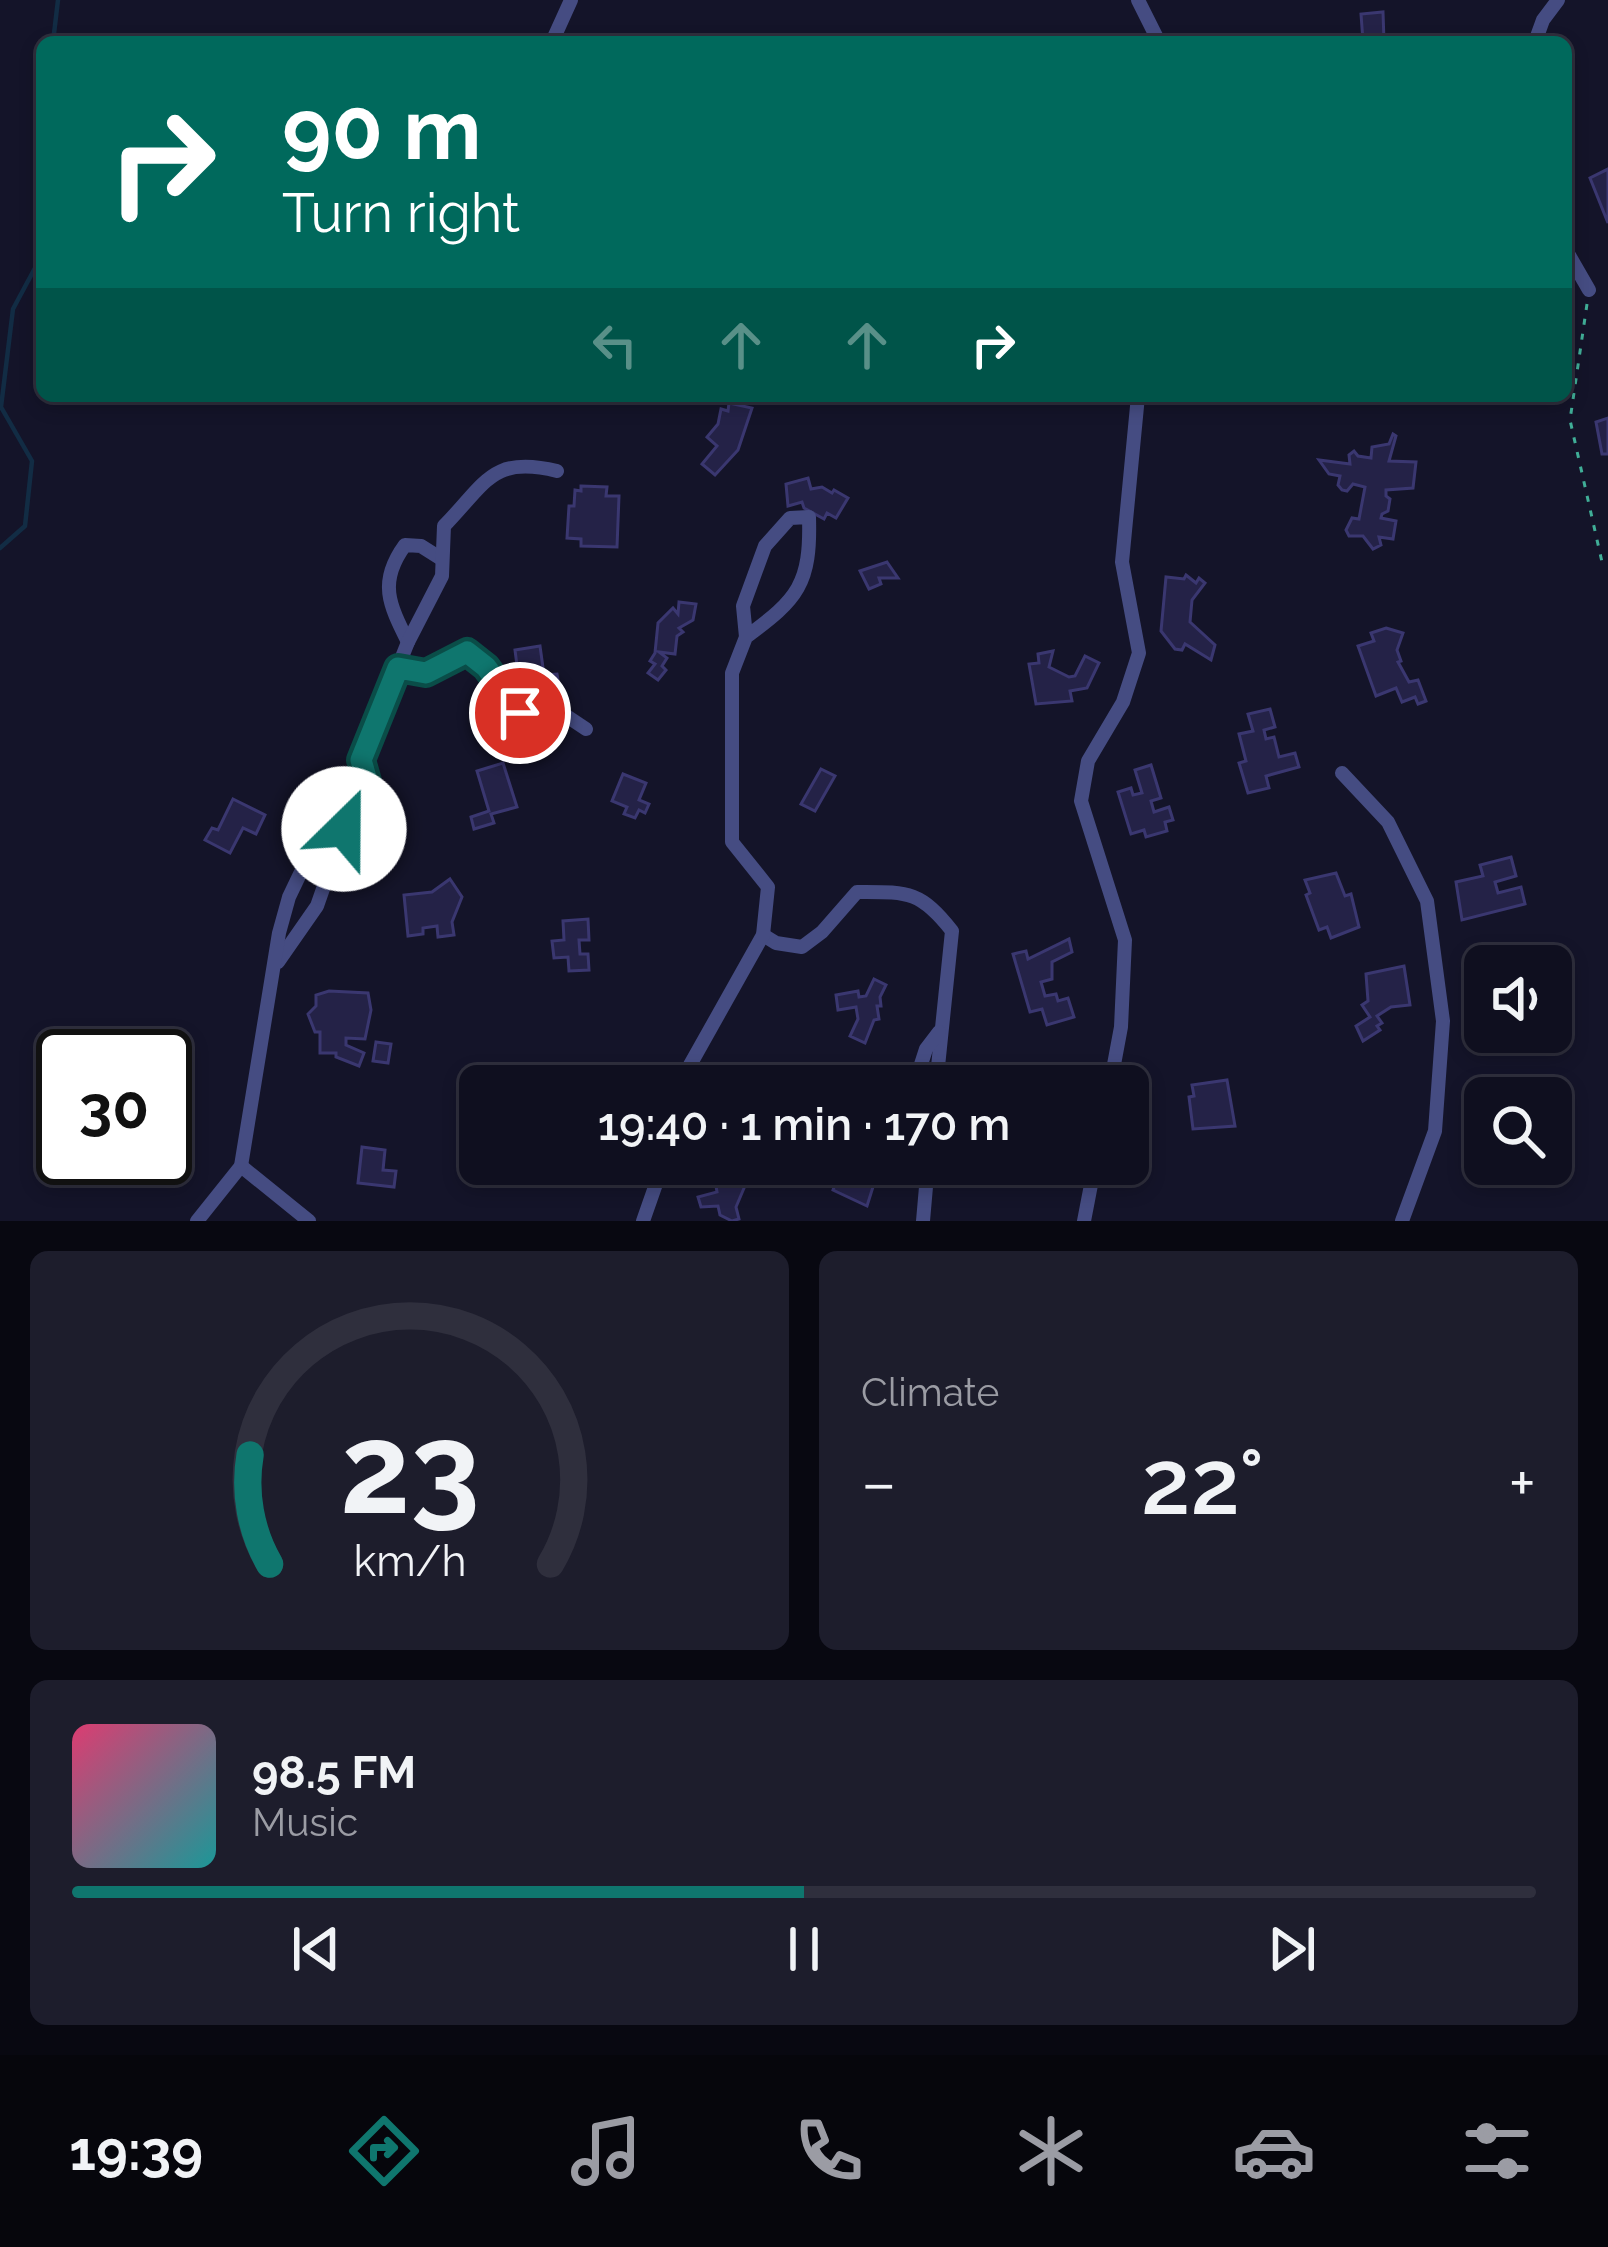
<!DOCTYPE html>
<meta charset="utf-8">
<style>
body{margin:0;font-family:Raleway,sans-serif;background:#1d1d2c;color:#f1f3f6;height:100vh;display:flex;flex-direction:column;font-size:45px;white-space:nowrap}
*{box-sizing:border-box;margin:0}
p{font-size:39px;color:#9b9ca4}
.icon{flex:none;width:66px;height:66px;fill:none;stroke:currentColor;stroke-width:2;stroke-linecap:round;stroke-linejoin:round}
.map{position:relative;height:1221px;overflow:hidden}
.details{display:flex;flex-direction:column;gap:30px;padding:30px;background:#080811;flex:1}
.details>*{flex:none}
.banner{position:absolute;left:36px;top:36px;width:1536px;height:366px;border-radius:18px;box-shadow:0 6px 18px #0003,0 0 0 3px #2f2f3d;background:#00695c;color:#fff;overflow:hidden}
.fabs{position:absolute;left:1464px;top:945px;display:grid;gap:24px}
.fabs a{display:grid;place-items:center;width:108px;height:108px;border-radius:18px;background:#0f0f1f;box-shadow:0 6px 18px #0003,0 0 0 3px #2f2f3d;font-size:60px}
.speed{position:absolute;left:36px;top:1029px;display:flex;gap:24px;font-size:60px;font-weight:700;text-align:center}
.speed>*{display:grid;place-content:center;width:156px;height:156px;border-radius:50%;background:#0f0f1f;box-shadow:0 6px 18px #0003,0 0 0 3px #2f2f3d;line-height:1}
.speed .limit{border:6px solid #111;border-radius:18px;background:#fff;color:#111}
.pin{position:absolute;display:grid;place-items:center;width:102px;height:102px;color:#fff;margin:-51px;border:6px solid #fff;border-radius:50%;box-shadow:0 3px 12px #0007}
.me{position:absolute;width:132px;margin:-66px;rotate:23deg;stroke-linejoin:round;filter:drop-shadow(0 0 9px #0008)}
.turn{display:flex;align-items:center;gap:42px;height:252px;padding:0 48px;font-size:54px}
.turn .icon{width:156px;height:156px;stroke-width:2.5}
.turn b{display:block;font-size:84px;line-height:102px}
.lanes{display:flex;align-items:center;height:114px;padding:0 48px;background:#0003;justify-content:center;gap:60px;direction:ltr}
.lanes .off{opacity:.35}
.big{font-size:90px;font-weight:600;line-height:1.1}
.details .widget{flex:1;display:flex;flex-direction:column;justify-content:center;gap:18px;min-width:0;padding:0 42px;border-radius:18px;background:#1d1d2c}
.details .dial{align-items:center;gap:0}
.dial svg{height:312px;overflow:visible;fill:none;stroke:#2f2f3d;stroke-width:7;stroke-linecap:round;text-anchor:middle}
.dial text{fill:#f1f3f6;stroke:none}
.song{display:flex;align-items:center;gap:36px}
.cover{width:144px;height:144px;border-radius:18px;background:linear-gradient(135deg,hsl(340 70% 55%),hsl(180 70% 35%))}
.played{height:12px;border-radius:6px;background:linear-gradient(90deg,#0f766e 50%,#2f2f3d 50%)}
.keys{display:flex;justify-content:space-around;direction:ltr}
.heat{display:flex;justify-content:space-between;align-items:center;font-size:66px;direction:ltr}
.details .tiles{flex:1;display:grid;gap:30px;grid-template-columns:1fr 1fr}
.widget:last-child{grid-column:span 2}
.trip{position:absolute;left:459px;top:1065px;width:690px;height:120px;border-radius:18px;background:#0f0f1f;box-shadow:0 6px 18px #0003,0 0 0 3px #2f2f3d;font-weight:600;line-height:120px;text-align:center}
.tab-bar{display:flex;height:192px;justify-content:space-around;align-items:center;background:#06060c;color:#9b9ca4}
.tab-bar .icon{width:84px;height:84px}
.tab-bar .current{color:#0f766e}
.tab-bar b{font-size:54px;color:#f1f3f6}
.map>svg:first-child{display:block}
.lines{fill:none;stroke-linecap:round;stroke-linejoin:round}
.stream{stroke:#122c44;stroke-width:4.5}
.building{fill:#242247;stroke:#3a3770;stroke-width:3}
.path{stroke:#40ae97;stroke-width:3;stroke-dasharray:6 9;stroke-linecap:butt}
.minor{stroke:#454c82;stroke-width:14}
.route-casing{stroke:#0a4d48;stroke-width:30}
.route{stroke:#0f766e;stroke-width:21}
</style>
<div class="map">
<svg width="1608" height="1221" viewBox="0 0 1608 1221">
<rect width="100%" height="100%" fill="#141429"/>
<g class="lines">
<g class="stream">
<path d="M 53,42 L 58,0"/>
<path d="M 42,129 L 38,160 L 42,180"/>
<path d="M 0,548 L 25,526 L 32,461 L 1,407 L 13,309 L 42,255"/>
</g>
</g>
<g class="building">
<path d="M 1383,12 L 1384,41 L 1363,41 L 1361,14 Z"/>
<path d="M 1608,169 L 1608,223 L 1590,178 Z"/>
<path d="M 729,403 L 752,408 L 738,450 L 715,475 L 702,464 L 717,446 L 707,437 L 718,424 L 721,409 L 728,411 Z"/>
<path d="M 1608,418 L 1608,454 L 1602,454 L 1596,422 Z"/>
<path d="M 1393,434 L 1396,436 L 1389,461 L 1416,462 L 1413,488 L 1386,490 L 1386,496 L 1390,499 L 1388,511 L 1382,514 L 1381,518 L 1396,521 L 1393,539 L 1379,537 L 1381,545 L 1373,549 L 1363,536 L 1349,536 L 1346,530 L 1352,518 L 1359,519 L 1365,487 L 1353,484 L 1347,491 L 1342,490 L 1338,485 L 1340,476 L 1329,474 L 1319,460 L 1350,464 L 1349,455 L 1354,451 L 1358,456 L 1371,458 L 1372,447 L 1389,444 Z"/>
<path d="M 808,478 L 811,489 L 822,487 L 832,493 L 834,490 L 848,498 L 836,518 L 827,513 L 824,519 L 804,508 L 802,502 L 788,506 L 786,484 Z"/>
<path d="M 581,486 L 607,487 L 606,496 L 619,496 L 617,547 L 581,546 L 581,539 L 567,538 L 569,506 L 574,506 L 575,490 L 581,491 Z"/>
<path d="M 887,562 L 898,578 L 879,578 L 881,584 L 869,589 L 860,571 Z"/>
<path d="M 1186,575 L 1196,583 L 1199,578 L 1205,583 L 1192,600 L 1190,622 L 1215,645 L 1211,660 L 1185,644 L 1182,650 L 1175,649 L 1161,631 L 1166,577 L 1184,579 Z"/>
<path d="M 679,602 L 696,604 L 693,620 L 679,628 L 683,632 L 677,636 L 675,654 L 659,652 L 667,658 L 662,666 L 666,670 L 658,680 L 648,673 L 655,664 L 650,661 L 655,653 L 658,623 L 673,608 L 678,614 Z"/>
<path d="M 1386,628 L 1403,633 L 1397,650 L 1401,661 L 1398,662 L 1409,682 L 1418,680 L 1426,701 L 1418,704 L 1415,697 L 1402,702 L 1396,688 L 1376,696 L 1358,646 L 1374,641 L 1371,633 Z"/>
<path d="M 540,646 L 544,675 L 557,674 L 560,692 L 521,697 L 515,650 Z"/>
<path d="M 1053,651 L 1049,667 L 1069,677 L 1075,676 L 1085,656 L 1099,663 L 1087,688 L 1070,691 L 1072,701 L 1036,704 L 1029,664 L 1039,663 L 1038,654 Z"/>
<path d="M 1270,709 L 1275,727 L 1264,730 L 1266,739 L 1274,737 L 1279,757 L 1295,753 L 1299,767 L 1266,776 L 1269,788 L 1248,793 L 1239,763 L 1246,761 L 1239,734 L 1253,731 L 1248,714 Z"/>
<path d="M 503,763 L 517,807 L 491,814 L 494,823 L 474,829 L 471,817 L 489,811 L 477,771 Z"/>
<path d="M 1151,765 L 1161,798 L 1151,801 L 1154,812 L 1169,807 L 1173,820 L 1165,822 L 1167,831 L 1146,837 L 1144,830 L 1131,834 L 1118,792 L 1131,788 L 1133,795 L 1142,793 L 1135,770 Z"/>
<path d="M 821,769 L 835,776 L 815,811 L 801,804 Z"/>
<path d="M 623,774 L 646,783 L 639,800 L 649,804 L 645,813 L 639,810 L 635,818 L 624,814 L 627,807 L 612,801 Z"/>
<path d="M 233,799 L 265,815 L 256,834 L 243,828 L 230,853 L 205,840 L 212,828 L 218,830 Z"/>
<path d="M 371,835 L 391,842 L 386,855 L 367,848 Z"/>
<path d="M 1511,857 L 1516,876 L 1495,882 L 1498,893 L 1521,887 L 1525,904 L 1462,920 L 1456,882 L 1483,876 L 1480,865 Z"/>
<path d="M 1336,873 L 1345,896 L 1351,894 L 1359,927 L 1331,938 L 1327,927 L 1319,930 L 1306,895 L 1310,893 L 1305,880 Z"/>
<path d="M 450,879 L 462,897 L 452,922 L 454,935 L 438,937 L 437,926 L 423,928 L 423,934 L 408,936 L 404,895 L 432,892 Z"/>
<path d="M 588,919 L 589,940 L 579,940 L 580,954 L 588,954 L 589,970 L 569,971 L 568,957 L 554,958 L 552,941 L 564,940 L 563,921 Z"/>
<path d="M 1069,939 L 1072,952 L 1052,962 L 1052,979 L 1041,982 L 1045,996 L 1056,994 L 1058,1001 L 1068,998 L 1074,1017 L 1047,1025 L 1042,1009 L 1030,1012 L 1013,954 L 1026,951 L 1028,959 Z"/>
<path d="M 1404,966 L 1410,1005 L 1391,1007 L 1377,1016 L 1382,1023 L 1377,1026 L 1380,1030 L 1363,1041 L 1356,1026 L 1370,1017 L 1362,1005 L 1368,1001 L 1366,974 Z"/>
<path d="M 874,979 L 886,985 L 880,997 L 881,1006 L 877,1006 L 879,1019 L 874,1020 L 865,1043 L 850,1036 L 858,1019 L 856,1007 L 838,1010 L 836,995 L 858,991 L 859,997 L 866,996 Z"/>
<path d="M 1484,987 L 1485,988 L 1485,1017 L 1482,1012 L 1476,1014 L 1467,995 Z"/>
<path d="M 329,991 L 368,993 L 371,1010 L 365,1039 L 346,1038 L 346,1045 L 364,1053 L 359,1066 L 336,1057 L 336,1053 L 320,1053 L 320,1032 L 315,1032 L 308,1014 L 316,1006 L 316,995 Z"/>
<path d="M 376,1042 L 391,1044 L 388,1063 L 373,1061 Z"/>
<path d="M 1227,1080 L 1235,1126 L 1193,1129 L 1189,1097 L 1194,1096 L 1192,1085 Z"/>
<path d="M 362,1147 L 385,1150 L 383,1170 L 396,1171 L 394,1187 L 358,1183 Z"/>
<path d="M 727,1164 L 746,1164 L 747,1181 L 736,1207 L 739,1219 L 732,1221 L 720,1215 L 718,1206 L 701,1207 L 698,1197 L 717,1192 L 715,1180 L 724,1178 Z"/>
<path d="M 841,1164 L 856,1164 L 878,1171 L 867,1206 L 833,1190 L 837,1179 L 834,1170 Z"/>
</g>
<g class="lines">
<path class="path" d="M 1587,304 L 1570,420 L 1602,562 L 1608,565"/>
<g class="minor">
<path d="M 1138,0 L 1159,42"/>
<path d="M 552,42 L 571,0"/>
<path d="M 1176,42 L 1180,41"/>
<path d="M 1535,42 L 1543,20 L 1558,0"/>
<path d="M 1566,250 L 1589,290"/>
<path d="M 408,642 C 389,604 378,582 405,545 L 421,546 L 440,558"/>
<path d="M 398,667 L 426,673 L 467,652 C 486,667 518,719 537,717 C 544,716 549,712 556,709 L 586,729"/>
<path d="M 1342,773 L 1388,822 L 1427,901 L 1443,1021 L 1435,1131 L 1402,1221"/>
<path d="M 763,935 L 776,943 L 802,947 L 822,932 L 857,892 C 907,892 920,890 952,931 L 936,1086"/>
<path d="M 278,962 L 317,906 L 344,829 L 367,781 L 361,760"/>
<path d="M 685,1086 L 690,1065 L 763,935 L 768,887 L 732,842 L 732,673 L 746,637 L 743,606 L 765,546 L 790,518 L 809,517 C 811,584 798,599 746,637"/>
<path d="M 914,1086 L 926,1049 L 939,1032"/>
<path d="M 1110,1086 L 1121,1027 L 1125,940 L 1081,801 L 1088,761 L 1123,702 L 1139,653 L 1122,562 L 1138,396"/>
<path d="M 241,1166 L 309,1221"/>
<path d="M 197,1221 L 241,1166 L 279,933 L 289,897 L 345,780 L 361,760 L 408,642 L 442,576 L 444,526 C 486,483 492,455 557,471"/>
<path d="M 643,1221 L 663,1164"/>
<path d="M 923,1221 L 928,1164"/>
<path d="M 1084,1221 L 1095,1164"/>
</g>
</g>
<g class="lines">
<g class="route-casing">
<path id="route" d="M 344,829 L 367,781 L 361,760 L 398,668 L 426,673 L 467,652 L 486,667 L 520,713"/>
</g>
<use href="#route" class="route"/>
</g>
</svg>
<div class="fabs">
<a><svg class="icon" aria-label="sound" viewBox="0 0 24 24"><path d="M4 9h4l5-4v14l-5-4H4zM17 9q2 3 0 6"/></svg></a>
<a><svg class="icon" aria-label="search" viewBox="0 0 24 24"><circle cx="10" cy="10" r="6"/><path d="M15 15l6 6"/></svg></a>
</div>
<div class="speed"><div class="limit">30</div></div>
<div class="pin" style="left:520px;top:713px;background:#d93025"><svg class="icon" aria-label="arrive" viewBox="0 0 24 24"><path d="M6 21V4h12l-3 4 3 4H6"/></svg></div>
<svg class="me" style="left:344px;top:829px" viewBox="-20 -20 40 40"><circle r="19" fill="#fff"/><path d="M0-13L10 11 0 6-10 11z" fill="#0f766e"/></svg>
<div class="trip">19:40 · 1 min · 170 m</div>
<div class="banner">
<div class="turn"><svg class="icon" aria-label="right" viewBox="0 0 24 24"><path d="M7 20v-9h11M14 6l5 5-5 5"/></svg><div><b>90 m</b>Turn right</div></div>
<div class="lanes"><svg class="icon off" aria-label="left" viewBox="0 0 24 24"><path d="M17 20v-9H6M10 6l-5 5 5 5"/></svg><svg class="icon off" aria-label="ahead" viewBox="0 0 24 24"><path d="M12 20V5M6 11l6-6 6 6"/></svg><svg class="icon off" aria-label="ahead" viewBox="0 0 24 24"><path d="M12 20V5M6 11l6-6 6 6"/></svg><svg class="icon" aria-label="right" viewBox="0 0 24 24"><path d="M7 20v-9h11M14 6l5 5-5 5"/></svg></div>
</div>
</div>
<section class="details">
<div class="tiles">
<div class="widget dial"><svg viewBox="0 0 100 80">
<path d="M14 69A42 42 0 1 1 86 69"/>
<path d="M14 69A42 42 0 0 1 9 41" stroke="#0f766e"/>
<text x="50" y="56" font-size="32" font-weight="700">23</text>
<text x="50" y="72" font-size="11">km/h</text>
</svg></div>
<div class="widget"><p>Climate</p>
<div class="heat"><a>−</a><b class="big">22°</b><a>+</a></div>
</div>
<div class="widget">
<div class="song"><i class="cover"></i><div><b>98.5 FM</b><p>Music</p></div></div>
<div class="played"></div>
<div class="keys"><svg class="icon" aria-label="previous" viewBox="0 0 24 24"><path d="M18 5L8 12l10 7zM5 5v14"/></svg><svg class="icon" aria-label="pause" viewBox="0 0 24 24"><path d="M8 5v14M16 5v14"/></svg><svg class="icon" aria-label="next" viewBox="0 0 24 24"><path d="M6 5l10 7-10 7zM19 5v14"/></svg></div>
</div>
</div>
</section>
<nav class="tab-bar">
<b>19:39</b>
<svg class="icon current" aria-label="directions" viewBox="0 0 24 24"><path d="M12 3l9 9-9 9-9-9zM9 14v-3h6M13 9l2 2-2 2"/></svg>
<svg class="icon" aria-label="music" viewBox="0 0 24 24"><path d="M9 18V5l10-2v13"/><circle cx="6" cy="18" r="3"/><circle cx="16" cy="16" r="3"/></svg>
<svg class="icon" aria-label="phone" viewBox="0 0 24 24"><path d="M5 4h4l2 5-3 2q2 4 5 5l2-3 5 2v4C11 20 4 13 5 4z"/></svg>
<svg class="icon" aria-label="climate" viewBox="0 0 24 24"><path d="M12 3v18M4 7l16 10M4 17L20 7"/></svg>
<svg class="icon" aria-label="car" viewBox="0 0 24 24"><path d="M5 17H2v-5l4-1 3-4h7l3 4 3 1v5h-3M9 17h6M6 11h13"/><circle cx="7" cy="17" r="2"/><circle cx="17" cy="17" r="2"/></svg>
<svg class="icon" aria-label="filters" viewBox="0 0 24 24"><path d="M4 7h16M4 17h16"/><circle cx="9" cy="7" r="2"/><circle cx="15" cy="17" r="2"/></svg>
</nav>
